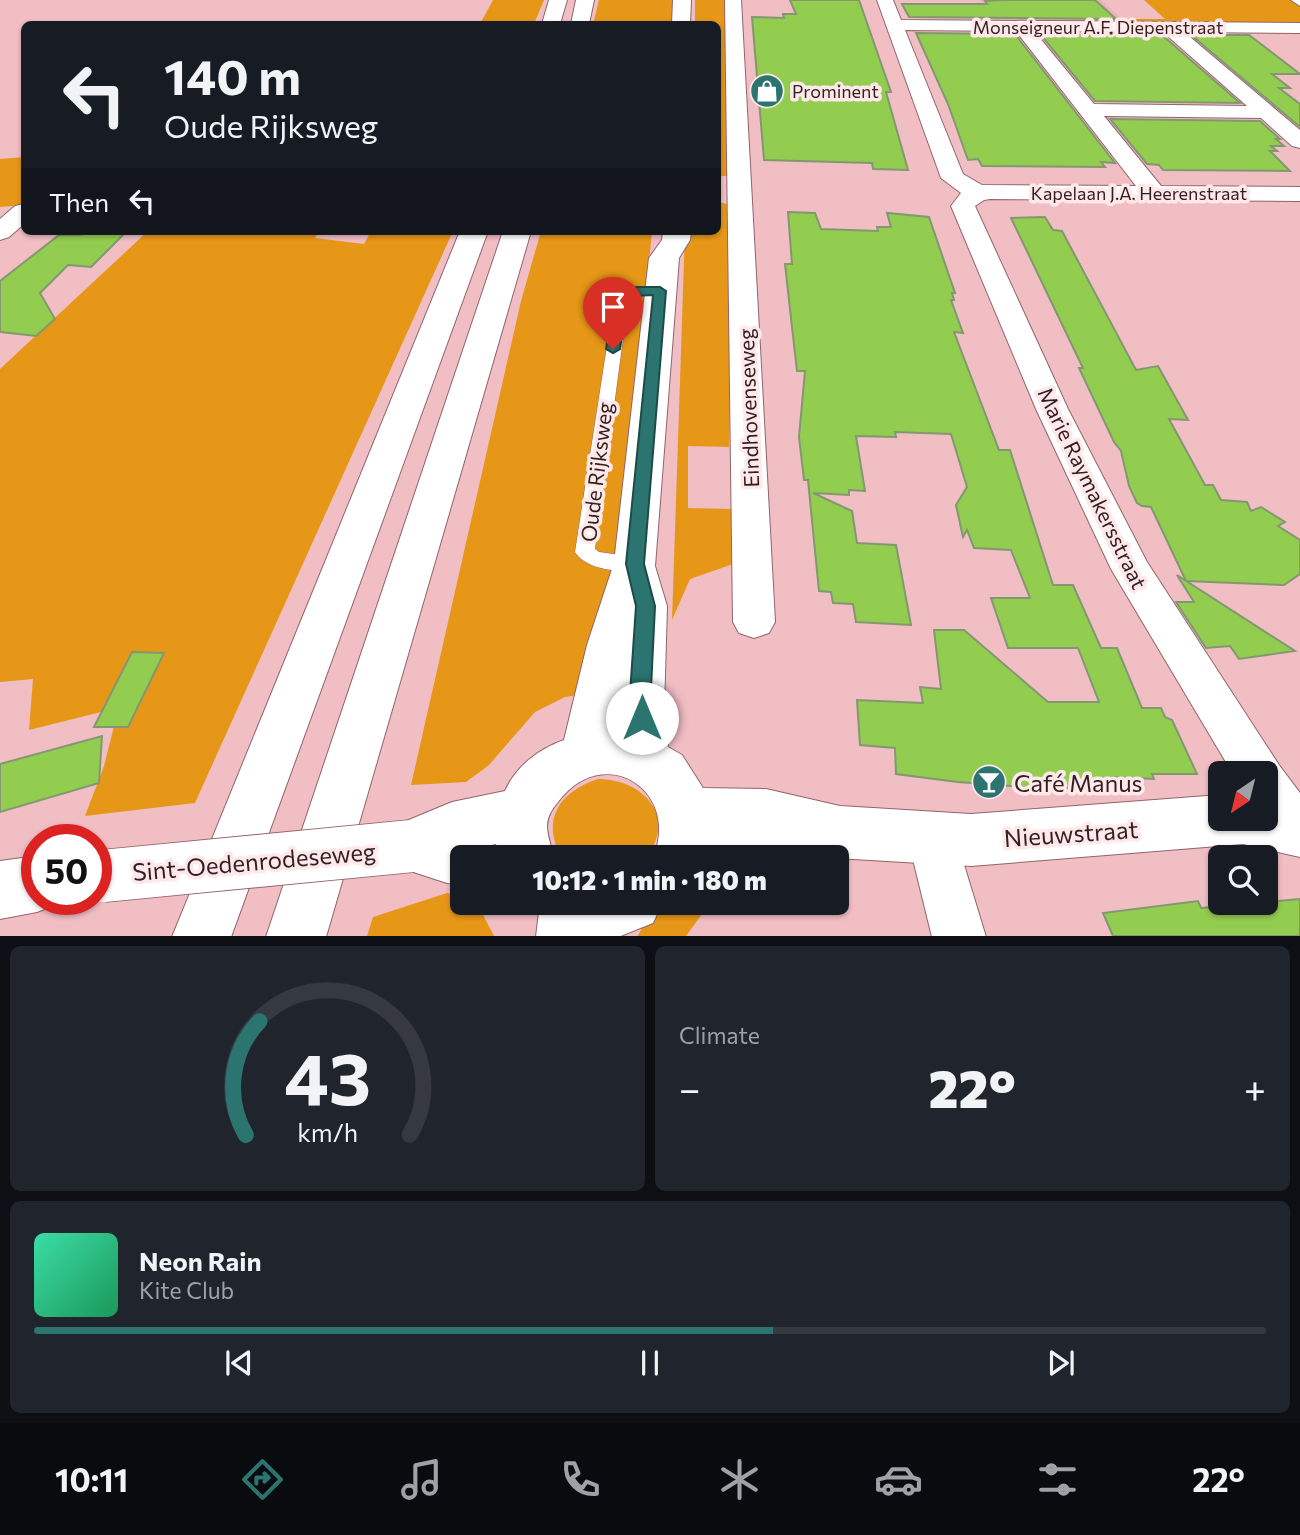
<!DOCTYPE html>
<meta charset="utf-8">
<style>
body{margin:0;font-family:Commissioner,sans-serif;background:#20242c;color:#f1f3f6;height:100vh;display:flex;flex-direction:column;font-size:26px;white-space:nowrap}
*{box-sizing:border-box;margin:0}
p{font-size:23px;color:#9ea1a6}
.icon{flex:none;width:38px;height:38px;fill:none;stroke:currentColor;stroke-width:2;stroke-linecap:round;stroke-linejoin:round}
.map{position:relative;height:936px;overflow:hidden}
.sheet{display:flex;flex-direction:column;gap:10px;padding:10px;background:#0d0f14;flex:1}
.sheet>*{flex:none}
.banner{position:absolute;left:21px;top:21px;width:700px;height:214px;border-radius:10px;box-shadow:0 2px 5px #0004;background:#171b24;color:#f1f3f6;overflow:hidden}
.needle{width:46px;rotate:215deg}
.tools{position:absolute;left:1208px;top:761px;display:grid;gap:14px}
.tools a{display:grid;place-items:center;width:70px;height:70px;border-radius:10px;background:#171b24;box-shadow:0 2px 5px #0004;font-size:35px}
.speed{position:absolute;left:21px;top:824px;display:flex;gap:14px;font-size:35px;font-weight:700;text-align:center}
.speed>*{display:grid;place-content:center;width:91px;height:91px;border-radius:50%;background:#171b24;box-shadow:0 2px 5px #0004;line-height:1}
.speed .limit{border:10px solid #d22;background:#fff;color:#111}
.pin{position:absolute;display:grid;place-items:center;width:60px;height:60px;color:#fff;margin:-72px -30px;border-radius:50% 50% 50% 0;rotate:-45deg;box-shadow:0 0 7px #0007}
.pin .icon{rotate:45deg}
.me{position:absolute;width:77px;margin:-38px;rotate:0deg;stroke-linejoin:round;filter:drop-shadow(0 0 5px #0008)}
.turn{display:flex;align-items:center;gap:24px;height:147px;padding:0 28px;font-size:32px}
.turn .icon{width:91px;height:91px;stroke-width:2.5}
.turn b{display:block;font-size:49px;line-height:60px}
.then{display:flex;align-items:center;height:66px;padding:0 28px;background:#0003;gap:14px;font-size:26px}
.big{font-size:52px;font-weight:800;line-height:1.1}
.sheet .tile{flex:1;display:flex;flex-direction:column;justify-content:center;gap:10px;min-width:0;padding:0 24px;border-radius:10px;background:#20242c}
.sheet .dial{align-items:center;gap:0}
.dial svg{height:182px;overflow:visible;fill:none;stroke:#363941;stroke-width:7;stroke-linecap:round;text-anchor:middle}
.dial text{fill:#f1f3f6;stroke:none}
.song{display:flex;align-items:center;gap:21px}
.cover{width:84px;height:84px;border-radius:10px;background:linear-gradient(135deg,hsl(160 70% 55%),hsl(150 70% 35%))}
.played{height:7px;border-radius:4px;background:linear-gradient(90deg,#2b7470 60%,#363941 60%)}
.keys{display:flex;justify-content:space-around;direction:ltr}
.heat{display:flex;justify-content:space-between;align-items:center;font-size:38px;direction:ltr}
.sheet .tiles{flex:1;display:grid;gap:10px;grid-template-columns:1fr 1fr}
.tile:last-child{grid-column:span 2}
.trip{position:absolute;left:450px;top:845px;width:399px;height:70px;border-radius:10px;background:#171b24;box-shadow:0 2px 5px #0004;font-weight:800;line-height:70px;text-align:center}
.tabs{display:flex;height:112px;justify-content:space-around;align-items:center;background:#090b0e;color:#9ea1a6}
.tabs .icon{width:49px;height:49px}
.tabs .current{color:#2b7470}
.tabs b{font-size:32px;color:#f1f3f6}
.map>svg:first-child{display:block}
.built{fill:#ebb0b8}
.green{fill:#e79717}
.building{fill:#93cd50;stroke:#839771;stroke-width:2}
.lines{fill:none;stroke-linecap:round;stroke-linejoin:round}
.lane-casing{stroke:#91646a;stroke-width:1}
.street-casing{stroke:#91646a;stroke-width:2}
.secondary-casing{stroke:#91646a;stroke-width:2}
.highway-casing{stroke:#91646a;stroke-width:2}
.lane{fill:#fff;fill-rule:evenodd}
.street{fill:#fff;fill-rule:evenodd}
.secondary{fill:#fff;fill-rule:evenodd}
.highway{fill:#fff;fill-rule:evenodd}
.secondary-bridge-casing{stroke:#91646a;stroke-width:54;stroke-linecap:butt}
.secondary-bridge{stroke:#fff;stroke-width:52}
.route{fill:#2b7470;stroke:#1c4b49;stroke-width:2}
.labels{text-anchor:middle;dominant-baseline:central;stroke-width:7;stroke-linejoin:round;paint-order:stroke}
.far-street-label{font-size:18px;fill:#321f22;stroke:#fee8ea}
.far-poi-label{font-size:18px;fill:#321f22;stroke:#fee8ea;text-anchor:start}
.street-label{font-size:21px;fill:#321f22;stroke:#fee8ea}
.near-poi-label{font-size:24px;fill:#321f22;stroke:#fee8ea;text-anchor:start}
.near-street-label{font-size:24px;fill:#321f22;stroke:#fee8ea}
</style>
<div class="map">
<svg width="1300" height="937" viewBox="0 0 1300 937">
<rect width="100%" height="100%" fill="#f1bec4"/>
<path class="built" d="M 980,0 L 1101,0 L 1126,23 L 998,23 Z"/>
<g class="green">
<path d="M 493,0 L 544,0 L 534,24 L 480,24 Z"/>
<path d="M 599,0 L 675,0 L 672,24 L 593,24 Z"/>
<path d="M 695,0 L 724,0 L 728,40 L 727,176 L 718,176 L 718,24 L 695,24 Z"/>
<path d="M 1144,0 L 1292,0 L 1300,5 L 1300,25 L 1134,25 L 1127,19 L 1165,19 Z"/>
<path d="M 24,157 L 24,205 L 0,207 L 0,159 Z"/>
<path d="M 718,202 L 727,204 L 731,265 L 729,447 L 688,446 L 688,508 L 733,509 L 736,563 L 690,579 L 672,620 L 685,231 L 718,231 Z"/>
<path d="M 148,231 L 319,231 L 315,238 L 364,244 L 371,231 L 453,231 L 195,803 L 85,816 L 104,766 L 129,667 L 105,711 L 29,730 L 33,679 L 0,682 L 0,369 Z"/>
<path d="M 541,231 L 652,231 L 640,355 L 616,550 L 580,695 L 565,697 L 535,712 L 489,765 L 466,782 L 411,785 L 521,301 Z"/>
<path d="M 598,779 C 643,779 678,817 646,857 L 561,857 C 541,819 559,792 598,779 Z"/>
<path d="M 447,893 L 462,897 L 462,903 L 472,903 L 481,911 L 494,936 L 367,936 L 373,917 Z"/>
<path d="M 674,903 L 710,903 L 686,936 L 637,937 L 645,923 Z"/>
</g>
<g class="building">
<path d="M 790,0 L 859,0 L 891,92 L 886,92 L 908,170 L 873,169 L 872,163 L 764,160 L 752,17 L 784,18 L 783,14 L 796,14 Z"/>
<path d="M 1002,0 L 1095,0 L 1116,19 L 909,17 L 902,4 L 987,4 L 985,1 Z"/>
<path d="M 916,33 L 1015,34 L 1115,163 L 1101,162 L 1105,167 L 982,166 L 978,159 L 968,160 L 948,104 Z"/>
<path d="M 1040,34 L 1162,35 L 1240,103 L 1095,101 Z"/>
<path d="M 1191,35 L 1249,35 L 1300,74 L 1272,74 L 1290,88 L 1279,88 L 1300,104 L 1300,127 Z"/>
<path d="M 1110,119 L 1260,121 L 1280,139 L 1276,139 L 1284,146 L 1271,146 L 1277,151 L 1270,151 L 1290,171 L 1163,170 L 1159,165 L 1147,164 Z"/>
<path d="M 788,212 L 815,213 L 821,229 L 878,231 L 877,227 L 891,227 L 887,213 L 929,217 L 955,293 L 952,293 L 954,300 L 951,300 L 963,333 L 954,332 L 999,450 L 1010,450 L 1053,585 L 1073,585 L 1101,648 L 1117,648 L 1142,708 L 1161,708 L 1165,717 L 1172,720 L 1197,774 L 1152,774 L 1154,779 L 1112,777 L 1116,788 L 1036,788 L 958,782 L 896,774 L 895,748 L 860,745 L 857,700 L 923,703 L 920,687 L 941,689 L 934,630 L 964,630 L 1048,702 L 1099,702 L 1078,648 L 1008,648 L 991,598 L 1030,598 L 1011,550 L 974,548 L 967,530 L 963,537 L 956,505 L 967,487 L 951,434 L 895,432 L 896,437 L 856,436 L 865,491 L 849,490 L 849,495 L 813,493 L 852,511 L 857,543 L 896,545 L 911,625 L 856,622 L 853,604 L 833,603 L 831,592 L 819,591 L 808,480 L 804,480 L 799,437 L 805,371 L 797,371 L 792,327 L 785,264 L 792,264 Z"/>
<path d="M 1045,217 L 1053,230 L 1062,231 L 1136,370 L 1158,366 L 1188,420 L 1169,419 L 1205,485 L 1213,485 L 1221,500 L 1247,502 L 1251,511 L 1261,507 L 1285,522 L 1278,526 L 1300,540 L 1300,574 L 1284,585 L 1186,581 L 1151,507 L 1142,506 L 1137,503 L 1129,486 L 1121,451 L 1114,442 L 1079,368 L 1083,368 L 1011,218 Z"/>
<path d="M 86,231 L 127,231 L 91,267 L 68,265 L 40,293 L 55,319 L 36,336 L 0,332 L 0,281 L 59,235 L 81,235 Z"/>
<path d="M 1177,575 L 1295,651 L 1239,659 L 1230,646 L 1206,648 L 1176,602 L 1194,602 Z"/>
<path d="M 132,652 L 164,653 L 128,727 L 94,727 Z"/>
<path d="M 102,736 L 99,783 L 0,812 L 0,764 Z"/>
<path d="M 1300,899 L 1300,936 L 1113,936 L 1103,913 L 1198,901 L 1201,908 Z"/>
</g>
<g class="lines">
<g class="lane-casing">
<path id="lane" d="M 637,287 L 660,287 L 667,291 L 660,295 L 631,296 L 628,301 L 595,549 L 599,552 L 642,558 L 645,563 L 642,568 C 623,574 586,570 575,552 L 614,301 L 621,290 Z"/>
</g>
<g class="street-casing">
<g id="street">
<path d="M 725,0 L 741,0 L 775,622 L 769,633 L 754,638 L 739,633 L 733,622 Z"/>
<path d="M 877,0 L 893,0 L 901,20 L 1300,23 L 1300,33 L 1184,32 L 1300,130 L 1300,148 L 1292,146 L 1261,118 L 1104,116 L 1161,186 L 1300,187 L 1300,201 L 990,199 L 984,200 L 975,206 L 1068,409 L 1147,562 L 1279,765 L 1300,793 L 1300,852 L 1296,854 L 1278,847 L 1261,819 L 1265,819 L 1265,774 L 1233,774 L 1111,569 L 1036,409 L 951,206 L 961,193 L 941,178 ZM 905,30 L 1016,31 L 1136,186 L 982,185 L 963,174 ZM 1034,31 L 1163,32 L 1247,106 L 1094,104 Z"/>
<path d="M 1291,0 L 1300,0 L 1300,6 Z"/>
<path d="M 24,204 L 24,224 L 9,237 L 0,240 L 0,219 L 15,206 Z"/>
<path d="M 933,815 L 951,822 L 986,937 L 932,937 L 908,839 L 915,822 Z"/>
</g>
</g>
<g class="secondary-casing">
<g id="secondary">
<path d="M 673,0 L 691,0 L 690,24 L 672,24 Z"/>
<path d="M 663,231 L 691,231 L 690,240 L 679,258 L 655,566 L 667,606 L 664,709 L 668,747 L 682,755 L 703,788 L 766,789 L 840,806 L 971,814 L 1220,795 L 1220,819 L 1265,819 L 1265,798 L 1300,805 L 1300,857 L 1243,844 L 971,866 L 836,858 L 653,858 C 681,791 607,744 562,797 C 555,806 547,814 547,826 C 547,836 552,848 554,858 L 498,858 L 496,844 L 487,846 L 492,858 L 462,858 L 462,885 L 447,883 L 392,865 L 384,846 L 392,827 L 452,802 L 505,791 C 516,766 539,749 564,740 L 587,645 L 614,563 L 649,258 L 662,240 Z"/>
<path d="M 37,856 L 37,900 L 59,900 L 57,904 L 37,912 L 0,919 L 0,861 Z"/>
<path d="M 540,903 L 662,903 L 653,923 L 618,937 L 536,937 Z"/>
</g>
</g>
<g class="highway-casing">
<g id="highway">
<path d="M 549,0 L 567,0 L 560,24 L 542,24 Z"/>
<path d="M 576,0 L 594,0 L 589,24 L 571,24 Z"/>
<path d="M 460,231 L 488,231 L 231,937 L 172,937 Z"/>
<path d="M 503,231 L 531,231 L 326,937 L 266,937 Z"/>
</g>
</g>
<use href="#lane" class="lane"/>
<use href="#street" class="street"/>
<use href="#secondary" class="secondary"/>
<use href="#highway" class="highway"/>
<g class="secondary-bridge-casing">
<path id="secondary-bridge" d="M 103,876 L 412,846"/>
</g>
<use href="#secondary-bridge" class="secondary-bridge"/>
</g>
<path class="route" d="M 637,287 L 660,287 L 666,291 L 644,564 L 655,606 L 650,709 L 652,718 L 649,725 L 642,727 L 634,725 L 629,709 L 636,606 L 626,564 L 653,295 L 630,296 L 627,301 L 620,349 L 613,353 L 606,349 L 614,301 L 621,291 Z"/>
<defs>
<g id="shop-disc" transform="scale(1.75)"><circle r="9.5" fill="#2b7470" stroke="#fee8ea"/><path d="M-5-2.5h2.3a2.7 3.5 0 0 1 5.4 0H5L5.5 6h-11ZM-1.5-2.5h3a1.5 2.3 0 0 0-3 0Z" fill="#fff"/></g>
<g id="bar-disc" transform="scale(1.75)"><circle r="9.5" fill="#2b7470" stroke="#fee8ea"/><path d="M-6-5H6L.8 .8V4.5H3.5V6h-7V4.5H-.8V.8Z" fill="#fff"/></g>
</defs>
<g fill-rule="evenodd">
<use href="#shop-disc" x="767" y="91"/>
<use href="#bar-disc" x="989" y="782"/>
</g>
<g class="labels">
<g class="far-street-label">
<text x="1098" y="27">Monseigneur A.F. Diepenstraat</text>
<text x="1139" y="193">Kapelaan J.A. Heerenstraat</text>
</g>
<g class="far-poi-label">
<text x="792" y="91">Prominent</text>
</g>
<g class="street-label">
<text transform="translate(748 408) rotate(-92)">Eindhovenseweg</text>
<text transform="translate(596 472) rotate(-83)">Oude Rijksweg</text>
<text transform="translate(1093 488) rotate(64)">Marie Raymakersstraat</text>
</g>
<g class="near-poi-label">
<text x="1014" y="782">Café Manus</text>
</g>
<g class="near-street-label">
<text transform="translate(1071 833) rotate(-4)">Nieuwstraat</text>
<text transform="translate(254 861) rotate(-5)">Sint-Oedenrodeseweg</text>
</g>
</g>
</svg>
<div class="tools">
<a><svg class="needle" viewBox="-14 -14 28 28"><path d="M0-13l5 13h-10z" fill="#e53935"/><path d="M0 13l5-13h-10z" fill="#9ea1a6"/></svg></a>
<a><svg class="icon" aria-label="search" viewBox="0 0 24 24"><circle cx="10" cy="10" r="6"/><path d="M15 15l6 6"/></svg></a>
</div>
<div class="speed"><div class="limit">50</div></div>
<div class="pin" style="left:613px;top:349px;background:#d93025"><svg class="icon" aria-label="arrive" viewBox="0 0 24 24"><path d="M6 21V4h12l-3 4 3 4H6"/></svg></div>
<svg class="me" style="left:642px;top:718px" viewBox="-20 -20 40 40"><circle r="19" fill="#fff"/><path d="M0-13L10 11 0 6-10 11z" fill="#2b7470"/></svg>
<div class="trip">10:12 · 1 min · 180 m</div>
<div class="banner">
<div class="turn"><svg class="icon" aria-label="left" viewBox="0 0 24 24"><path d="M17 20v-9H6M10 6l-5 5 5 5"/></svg><div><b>140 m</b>Oude Rijksweg</div></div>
<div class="then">Then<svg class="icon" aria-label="left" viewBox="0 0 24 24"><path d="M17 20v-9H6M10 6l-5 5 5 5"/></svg></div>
</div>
</div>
<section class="sheet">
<div class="tiles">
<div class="tile dial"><svg viewBox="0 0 100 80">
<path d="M14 69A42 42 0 1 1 86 69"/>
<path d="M14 69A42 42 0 0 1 20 19" stroke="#2b7470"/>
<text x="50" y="56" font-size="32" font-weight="700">43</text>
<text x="50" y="72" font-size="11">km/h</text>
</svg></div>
<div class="tile"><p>Climate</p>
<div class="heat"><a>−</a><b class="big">22°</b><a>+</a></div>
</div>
<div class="tile">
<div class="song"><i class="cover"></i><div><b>Neon Rain</b><p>Kite Club</p></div></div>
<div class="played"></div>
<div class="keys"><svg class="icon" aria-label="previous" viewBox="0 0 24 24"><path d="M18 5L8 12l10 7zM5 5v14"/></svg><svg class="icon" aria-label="pause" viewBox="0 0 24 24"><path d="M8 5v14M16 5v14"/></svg><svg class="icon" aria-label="next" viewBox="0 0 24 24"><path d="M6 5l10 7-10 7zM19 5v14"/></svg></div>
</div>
</div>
</section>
<nav class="tabs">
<b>10:11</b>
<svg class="icon current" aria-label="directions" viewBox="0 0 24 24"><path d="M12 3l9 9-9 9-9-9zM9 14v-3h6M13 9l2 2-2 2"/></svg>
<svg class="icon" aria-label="music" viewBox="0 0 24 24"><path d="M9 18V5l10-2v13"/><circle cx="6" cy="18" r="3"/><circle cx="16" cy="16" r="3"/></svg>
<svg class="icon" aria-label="phone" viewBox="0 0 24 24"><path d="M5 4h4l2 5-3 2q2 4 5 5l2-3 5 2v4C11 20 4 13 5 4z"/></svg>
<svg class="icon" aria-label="climate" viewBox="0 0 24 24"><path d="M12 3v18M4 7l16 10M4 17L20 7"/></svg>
<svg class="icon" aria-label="car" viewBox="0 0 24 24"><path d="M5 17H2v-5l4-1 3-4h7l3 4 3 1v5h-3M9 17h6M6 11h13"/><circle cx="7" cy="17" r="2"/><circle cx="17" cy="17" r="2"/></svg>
<svg class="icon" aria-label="filters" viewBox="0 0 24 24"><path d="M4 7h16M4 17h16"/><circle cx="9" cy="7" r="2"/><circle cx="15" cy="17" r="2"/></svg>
<b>22°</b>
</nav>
